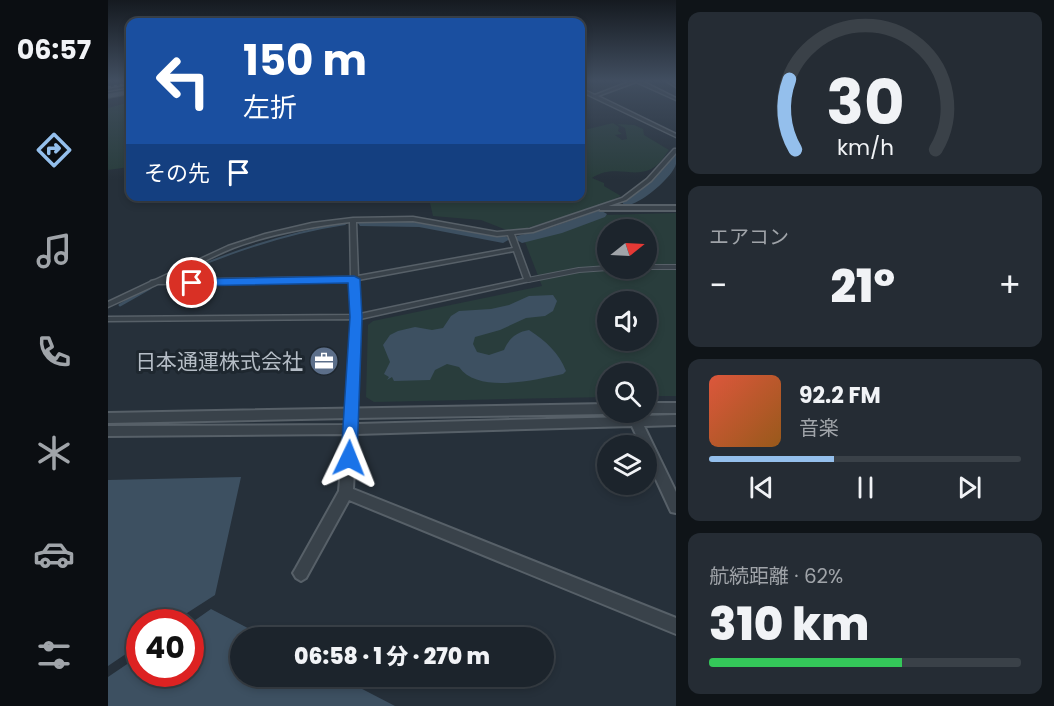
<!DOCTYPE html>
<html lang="ja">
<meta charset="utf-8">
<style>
body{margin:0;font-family:Poppins,"Noto Sans JP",sans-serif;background:#252c34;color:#f1f3f6;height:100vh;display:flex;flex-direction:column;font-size:22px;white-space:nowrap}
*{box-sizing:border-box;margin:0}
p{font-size:20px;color:#a0a4a9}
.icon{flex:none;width:33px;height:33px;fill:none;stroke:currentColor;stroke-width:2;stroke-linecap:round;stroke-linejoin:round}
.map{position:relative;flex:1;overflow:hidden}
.drawer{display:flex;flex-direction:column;gap:12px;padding:12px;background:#0f1418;width:378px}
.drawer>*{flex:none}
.guide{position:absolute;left:18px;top:18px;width:459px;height:183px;border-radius:12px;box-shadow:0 3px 9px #0003,0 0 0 2px #3a4148;background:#1a4fa0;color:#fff;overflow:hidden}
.needle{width:39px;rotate:72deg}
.controls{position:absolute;left:489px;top:219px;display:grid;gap:12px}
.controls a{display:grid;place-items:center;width:60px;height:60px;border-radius:50%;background:#1c242c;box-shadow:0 3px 9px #0003,0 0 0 2px #3a4148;font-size:30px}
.speed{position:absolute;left:18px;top:609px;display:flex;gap:12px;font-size:30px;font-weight:700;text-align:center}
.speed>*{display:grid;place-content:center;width:78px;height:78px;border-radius:50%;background:#1c242c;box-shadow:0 3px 9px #0003,0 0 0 2px #3a4148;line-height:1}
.speed .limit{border:9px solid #d22;background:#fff;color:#111}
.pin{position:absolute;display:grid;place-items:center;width:51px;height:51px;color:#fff;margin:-26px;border:3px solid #fff;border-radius:50%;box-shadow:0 2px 6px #0007}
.me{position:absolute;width:66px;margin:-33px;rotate:2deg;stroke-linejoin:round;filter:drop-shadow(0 0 4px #0008)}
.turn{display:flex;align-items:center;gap:21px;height:126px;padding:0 18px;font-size:27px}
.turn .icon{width:78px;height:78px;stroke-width:2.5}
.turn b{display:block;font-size:42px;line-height:51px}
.then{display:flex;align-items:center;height:57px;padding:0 18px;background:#0003;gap:12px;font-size:22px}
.big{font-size:45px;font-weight:800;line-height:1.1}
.drawer .widget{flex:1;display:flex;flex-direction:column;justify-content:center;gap:9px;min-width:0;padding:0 21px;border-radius:12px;background:#252c34}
.drawer .dial{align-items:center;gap:0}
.dial svg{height:156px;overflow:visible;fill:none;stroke:#3a4148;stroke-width:7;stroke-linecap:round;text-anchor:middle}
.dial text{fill:#f1f3f6;stroke:none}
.song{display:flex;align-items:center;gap:18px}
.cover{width:72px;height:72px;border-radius:9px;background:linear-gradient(135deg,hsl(10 70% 55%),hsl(30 70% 35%))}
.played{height:6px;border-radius:3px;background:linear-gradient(90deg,#94bfec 40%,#3a4148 40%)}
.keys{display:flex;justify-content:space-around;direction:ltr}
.heat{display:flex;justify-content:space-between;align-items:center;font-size:33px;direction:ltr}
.charge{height:9px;border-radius:4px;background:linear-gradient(90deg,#34c759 62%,#3a4148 0)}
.trip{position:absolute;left:122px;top:627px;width:324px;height:60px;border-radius:30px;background:#1c242c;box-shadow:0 3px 9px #0003,0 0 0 2px #3a4148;font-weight:800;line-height:60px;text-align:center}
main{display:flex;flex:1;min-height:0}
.tabs{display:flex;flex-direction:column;width:108px;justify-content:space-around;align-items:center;background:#0b0e12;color:#a0a4a9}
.tabs .icon{width:42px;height:42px}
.tabs .current{color:#94bfec}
.tabs b{font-size:27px;color:#f1f3f6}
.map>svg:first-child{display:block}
.green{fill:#293d3c;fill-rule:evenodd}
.water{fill:#3d5061}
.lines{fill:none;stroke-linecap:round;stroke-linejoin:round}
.stream-far1{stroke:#3d5061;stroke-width:2}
.stream{stroke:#3d5061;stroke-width:3}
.river{fill:#3d5061;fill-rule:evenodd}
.service-casing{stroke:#576068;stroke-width:6}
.minor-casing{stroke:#576068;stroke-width:3}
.tertiary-casing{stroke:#576068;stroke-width:4}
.primary-casing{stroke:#424b53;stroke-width:2}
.service{stroke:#39424a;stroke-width:4}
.minor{fill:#39424a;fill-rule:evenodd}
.tertiary{fill:#39424a;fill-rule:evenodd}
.primary{fill:#57616a;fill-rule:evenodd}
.rail{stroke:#5c6771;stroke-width:1.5;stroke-dasharray:3 3;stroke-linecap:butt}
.route{fill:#1a73e8;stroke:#114b97;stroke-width:1.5}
.labels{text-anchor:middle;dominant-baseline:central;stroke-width:6;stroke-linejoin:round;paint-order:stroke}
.poi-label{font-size:21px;fill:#b5bdc6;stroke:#1e272f;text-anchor:end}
</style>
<main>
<nav class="tabs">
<b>06:57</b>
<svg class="icon current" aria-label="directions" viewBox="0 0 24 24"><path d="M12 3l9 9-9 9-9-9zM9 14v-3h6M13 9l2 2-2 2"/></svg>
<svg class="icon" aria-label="music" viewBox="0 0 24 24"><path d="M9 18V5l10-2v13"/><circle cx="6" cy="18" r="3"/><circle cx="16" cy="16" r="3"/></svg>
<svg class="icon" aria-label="phone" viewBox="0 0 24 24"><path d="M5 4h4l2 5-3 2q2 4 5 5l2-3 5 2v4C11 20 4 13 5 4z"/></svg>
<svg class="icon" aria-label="climate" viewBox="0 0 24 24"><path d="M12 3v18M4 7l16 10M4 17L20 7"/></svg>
<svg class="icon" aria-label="car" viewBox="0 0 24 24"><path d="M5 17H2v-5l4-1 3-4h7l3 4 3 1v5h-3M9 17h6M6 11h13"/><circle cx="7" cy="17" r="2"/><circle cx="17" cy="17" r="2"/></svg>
<svg class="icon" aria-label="filters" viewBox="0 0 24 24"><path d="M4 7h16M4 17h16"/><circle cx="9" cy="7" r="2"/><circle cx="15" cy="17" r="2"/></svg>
</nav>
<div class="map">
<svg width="568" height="706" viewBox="0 0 568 706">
<rect width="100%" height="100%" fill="#26303a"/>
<g class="green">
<path d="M 22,102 L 22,167 L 0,170 L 0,108 Z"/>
<path d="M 505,123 L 511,127 L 510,131 L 514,134 L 507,135 L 514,140 L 519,139 L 517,128 L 509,124 L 526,125 L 535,129 L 536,135 L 561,150 C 557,155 554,161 549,165 C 529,182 508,162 484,178 L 496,183 L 496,186 L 513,196 L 491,206 L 416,229 L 401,231 L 373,220 L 325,216 L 322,203 L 310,197 L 472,196 L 473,127 L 476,130 Z"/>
<path d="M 568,213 L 568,396 L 539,396 L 538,374 L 500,374 L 499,397 L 266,402 L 258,397 L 260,325 L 265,321 L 434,286 L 417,242 L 495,215 ZM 500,230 L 538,230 L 538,268 L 500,268 ZM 500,302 L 538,302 L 538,340 L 500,340 Z"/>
</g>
<g class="water">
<path d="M 445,295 L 449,301 L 445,311 L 437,316 L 418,318 L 392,330 L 367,337 L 365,344 L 369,352 L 381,355 L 396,350 C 401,338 409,332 421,330 C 438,341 451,353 458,371 L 455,374 C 426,380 370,394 351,367 L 339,364 L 327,370 L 322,380 L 286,381 L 284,377 L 279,380 L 281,377 L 276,374 L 282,362 L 275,345 L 282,335 L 290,331 L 307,327 L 324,330 L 335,328 L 343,316 L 351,311 L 383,309 L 401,305 L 421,296 Z"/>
<path d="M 133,477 L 107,595 L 65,622 L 32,622 L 31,645 L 0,666 L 0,480 Z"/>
<path d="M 103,609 L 157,637 L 132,638 L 132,676 L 231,677 L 287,706 L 0,706 L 0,677 L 31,656 L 32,674 L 82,674 L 83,623 Z"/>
</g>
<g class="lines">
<path class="stream-far1" d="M 67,276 C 122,252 177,233 237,224"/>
<path class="stream" d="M 12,305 L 42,288"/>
<g class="river">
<path d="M 568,155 C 568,158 568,161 568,164 C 565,177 529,208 516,205 L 514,202 L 516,199 L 549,175 L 564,156 Z"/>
<path d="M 492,210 L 499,214 L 497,217 L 454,233 L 414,243 L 407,239 L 409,236 L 444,227 Z"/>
<path d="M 257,219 L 311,219 L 395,235 L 402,239 L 395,243 L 311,227 L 252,226 L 250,223 L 252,220 Z"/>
</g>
<g class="service-casing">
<g id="service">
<path d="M 538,267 L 568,267"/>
<path d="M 420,280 L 471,270 L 500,268"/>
</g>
</g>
<g class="minor-casing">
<g id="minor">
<path d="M 526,80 L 532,80 L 568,98 L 568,100 L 528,82 L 490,96 L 568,134 L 568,137 L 472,91 L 472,88 L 487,95 Z"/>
<path d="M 556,80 L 560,80 L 568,85 L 568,87 Z"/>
<path d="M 22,85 L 22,87 L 0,91 L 0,89 Z"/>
<path d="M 566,149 L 568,149 L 568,153 L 543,181 L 518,200 L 425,232 L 406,234 L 423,280 L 422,281 L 252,319 L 248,413 L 246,416 L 243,417 L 240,416 L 238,413 L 244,319 L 0,321 L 0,317 L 244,315 L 243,281 L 50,284 L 0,307 L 0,302 L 42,282 L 43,281 L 47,280 L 120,246 L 157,234 L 204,223 L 245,218 L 305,217 L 389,232 L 422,229 L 514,198 L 539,179 ZM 305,221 L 389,236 L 400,235 L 405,248 L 250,276 L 248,222 ZM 242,222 L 243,277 L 59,280 C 81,269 103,257 125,248 C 163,234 202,227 242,222 ZM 406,251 L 416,279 L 252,314 L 250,280 Z"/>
</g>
</g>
<g class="tertiary-casing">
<g id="tertiary">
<rect x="492" y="206" width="76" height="4"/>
<rect x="538" y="403" width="30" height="10"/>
<path d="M 500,404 L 500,412 L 503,412 L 500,414 L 246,418 L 249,424 L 519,417 L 517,412 L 529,412 L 531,416 L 568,415 L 568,425 L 536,426 L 568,492 L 568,513 L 563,512 L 538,458 L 538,446 L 533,446 L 524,426 L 248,434 L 245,489 L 568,618 L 568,634 L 241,500 L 198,578 L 193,581 L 188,578 L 185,573 L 188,568 L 231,491 L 236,434 L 0,436 L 0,426 L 237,425 L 240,418 L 0,423 L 0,413 Z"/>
</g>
</g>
<g class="primary-casing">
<path id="primary" d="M 22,90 L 22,94 L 0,98 L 0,94 Z"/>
</g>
<use href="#service" class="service"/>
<use href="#minor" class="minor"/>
<use href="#tertiary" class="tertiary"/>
<use href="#primary" class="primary"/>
<path class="rail" d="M 0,87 L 22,83"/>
</g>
<linearGradient id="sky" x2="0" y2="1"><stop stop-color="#151a20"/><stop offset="0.45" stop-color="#414e60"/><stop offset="1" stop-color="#414e60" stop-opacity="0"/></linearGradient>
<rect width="568" height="179" fill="url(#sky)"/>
<path class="route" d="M 246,276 L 252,279 L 254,317 L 249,458 L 247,463 L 241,465 L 235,463 L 233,458 L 242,317 L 240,283 L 84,286 L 78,283 L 84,279 Z"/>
<defs>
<g id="office-disc" transform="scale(1.5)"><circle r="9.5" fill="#5c6f8a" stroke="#1e272f"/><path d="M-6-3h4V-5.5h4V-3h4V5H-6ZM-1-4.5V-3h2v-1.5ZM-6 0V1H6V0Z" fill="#fff"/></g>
</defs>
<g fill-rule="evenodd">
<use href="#office-disc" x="216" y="361"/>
</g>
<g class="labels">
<g class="poi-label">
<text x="195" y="361">日本通運株式会社</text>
</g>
</g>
</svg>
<div class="controls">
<a><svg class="needle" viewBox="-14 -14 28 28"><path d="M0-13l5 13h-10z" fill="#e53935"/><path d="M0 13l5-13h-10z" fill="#a0a4a9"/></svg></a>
<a><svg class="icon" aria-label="sound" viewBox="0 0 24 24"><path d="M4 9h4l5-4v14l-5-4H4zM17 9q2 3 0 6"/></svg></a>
<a><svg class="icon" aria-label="search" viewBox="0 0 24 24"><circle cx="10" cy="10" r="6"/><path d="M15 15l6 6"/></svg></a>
<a><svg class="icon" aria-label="layers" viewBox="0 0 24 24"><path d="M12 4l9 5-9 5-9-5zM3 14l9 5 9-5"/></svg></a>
</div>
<div class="speed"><div class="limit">40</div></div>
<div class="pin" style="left:84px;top:283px;background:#d93025"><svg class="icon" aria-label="arrive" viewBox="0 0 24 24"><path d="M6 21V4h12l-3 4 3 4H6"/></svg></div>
<svg class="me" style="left:241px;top:458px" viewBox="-20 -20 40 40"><path d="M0-17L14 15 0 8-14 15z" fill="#1a73e8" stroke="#fff" stroke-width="4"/></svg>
<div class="trip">06:58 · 1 分 · 270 m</div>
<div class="guide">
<div class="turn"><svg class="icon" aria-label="left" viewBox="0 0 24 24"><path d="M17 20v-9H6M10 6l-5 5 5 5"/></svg><div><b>150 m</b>左折</div></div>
<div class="then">その先<svg class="icon" aria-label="arrive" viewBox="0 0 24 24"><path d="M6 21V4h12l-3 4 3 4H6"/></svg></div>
</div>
</div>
<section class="drawer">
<div class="widget dial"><svg viewBox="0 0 100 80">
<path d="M14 69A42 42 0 1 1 86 69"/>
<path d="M14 69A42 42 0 0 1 11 33" stroke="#94bfec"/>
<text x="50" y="56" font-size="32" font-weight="700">30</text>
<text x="50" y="72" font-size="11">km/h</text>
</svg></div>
<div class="widget"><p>エアコン</p>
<div class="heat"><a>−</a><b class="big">21°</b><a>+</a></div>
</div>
<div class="widget">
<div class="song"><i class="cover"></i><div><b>92.2 FM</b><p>音楽</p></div></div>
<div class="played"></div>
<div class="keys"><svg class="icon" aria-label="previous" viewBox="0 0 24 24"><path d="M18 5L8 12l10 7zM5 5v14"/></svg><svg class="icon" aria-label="pause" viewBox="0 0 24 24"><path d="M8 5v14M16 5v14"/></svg><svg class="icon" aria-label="next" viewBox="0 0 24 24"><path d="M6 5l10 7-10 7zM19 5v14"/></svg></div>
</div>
<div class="widget"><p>航続距離 · 62%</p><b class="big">310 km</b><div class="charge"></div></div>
</section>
</main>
